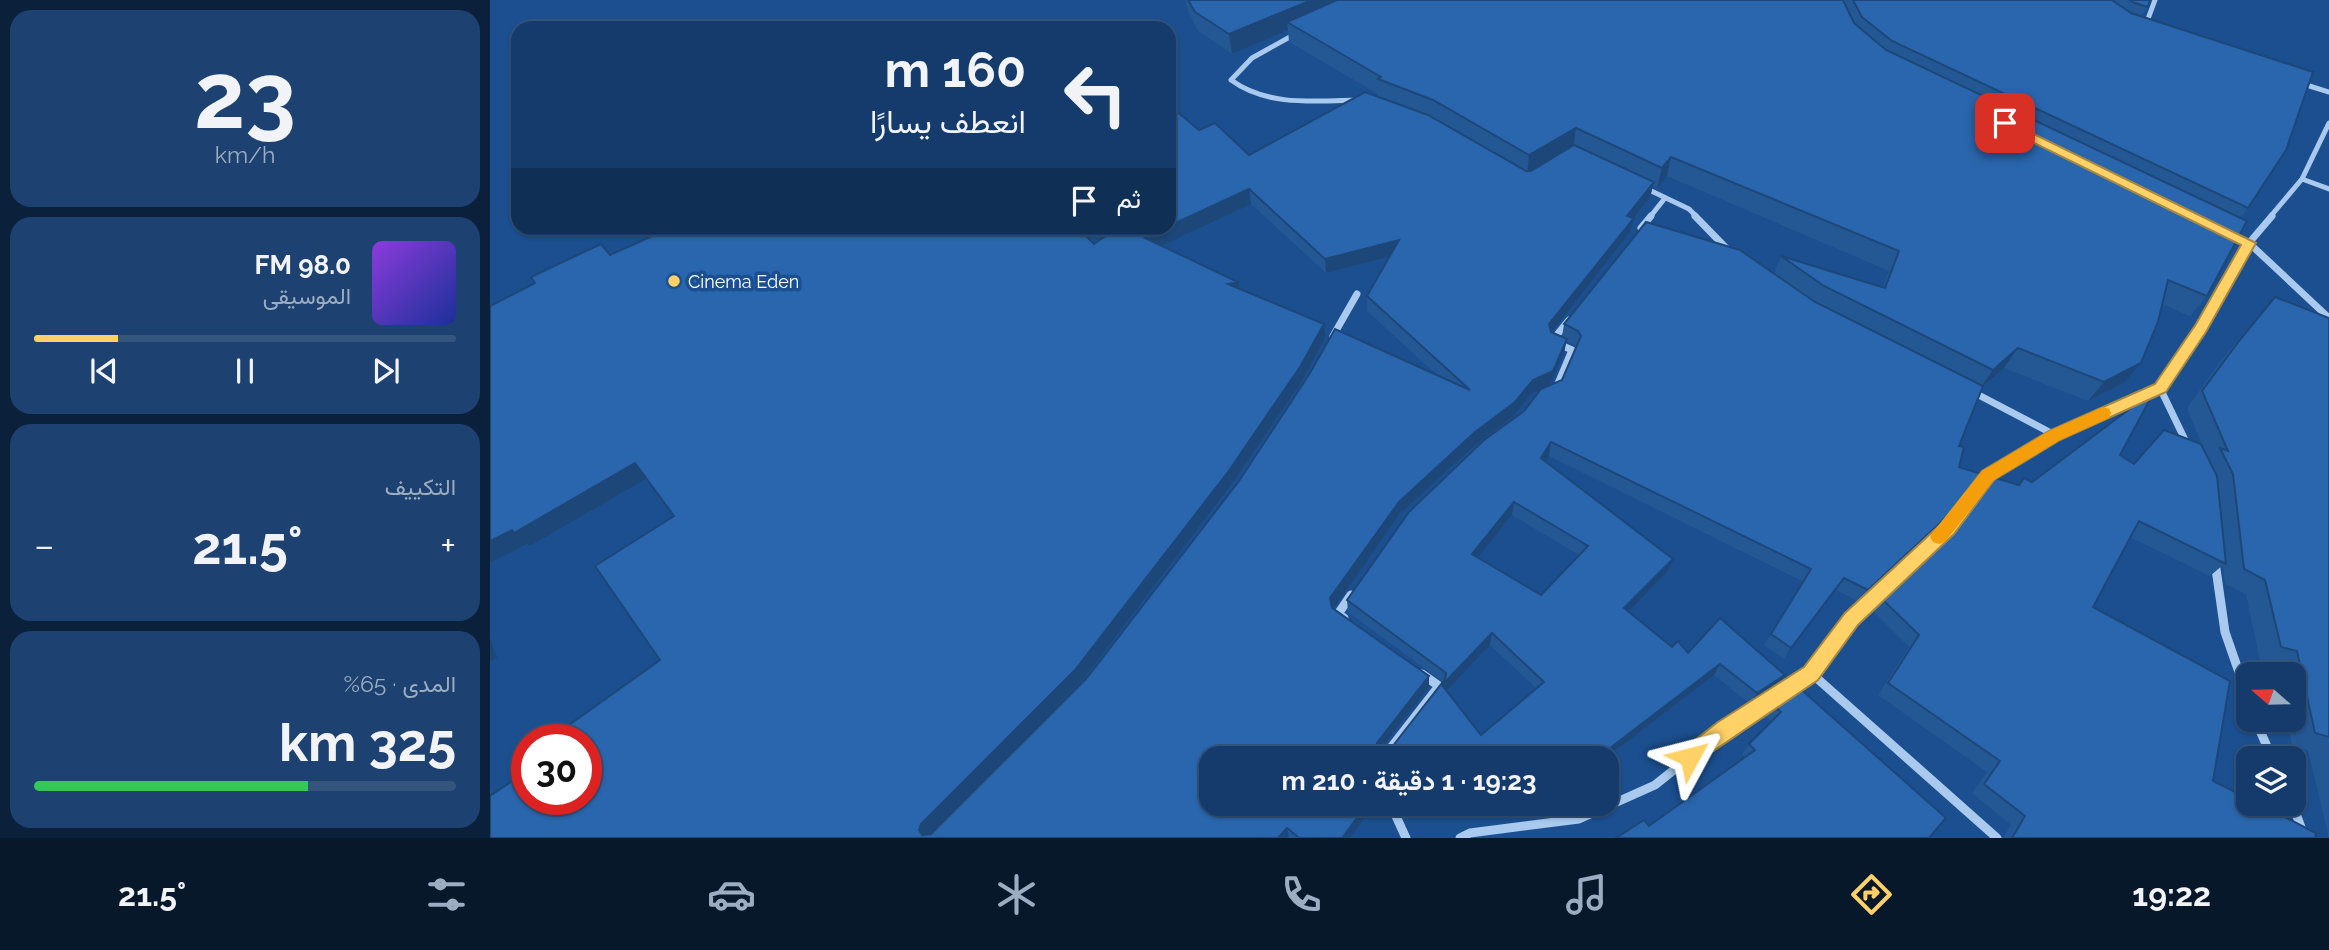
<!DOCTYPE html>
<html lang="ar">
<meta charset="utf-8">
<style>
body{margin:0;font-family:Raleway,Vazirmatn,sans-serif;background:#1d4271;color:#f1f3f6;direction:rtl;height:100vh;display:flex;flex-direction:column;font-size:26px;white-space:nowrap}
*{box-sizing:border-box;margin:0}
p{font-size:23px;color:#9dadc1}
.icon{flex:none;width:38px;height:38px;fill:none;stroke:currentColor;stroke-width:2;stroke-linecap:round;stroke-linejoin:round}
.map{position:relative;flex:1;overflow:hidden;direction:ltr}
.sheet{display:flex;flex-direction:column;gap:10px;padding:10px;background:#0b203b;width:490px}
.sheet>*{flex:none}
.guide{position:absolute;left:21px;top:21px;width:665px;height:214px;border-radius:21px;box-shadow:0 2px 5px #0004,0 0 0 2px #33557e;direction:rtl;background:#143b6b;color:#f1f3f6;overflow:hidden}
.needle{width:46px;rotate:290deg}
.tools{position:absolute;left:1746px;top:662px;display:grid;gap:14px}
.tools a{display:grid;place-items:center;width:70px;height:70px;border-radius:14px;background:#143b6b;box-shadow:0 2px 5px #0004,0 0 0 2px #33557e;font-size:35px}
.speed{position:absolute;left:21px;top:724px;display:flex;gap:14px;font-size:35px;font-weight:700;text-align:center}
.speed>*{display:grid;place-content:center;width:91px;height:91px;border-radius:50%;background:#143b6b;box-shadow:0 2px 5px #0004,0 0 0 2px #33557e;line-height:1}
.speed .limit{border:10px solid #d22;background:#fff;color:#111}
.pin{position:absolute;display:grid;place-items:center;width:60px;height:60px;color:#fff;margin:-30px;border-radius:14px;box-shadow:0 4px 10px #0006}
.me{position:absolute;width:77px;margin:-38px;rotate:52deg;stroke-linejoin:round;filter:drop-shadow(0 0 5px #0008)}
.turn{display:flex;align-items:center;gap:24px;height:147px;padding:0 35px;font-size:32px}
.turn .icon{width:91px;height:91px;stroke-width:2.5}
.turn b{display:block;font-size:49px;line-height:60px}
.then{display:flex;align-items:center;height:66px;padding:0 35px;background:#0003;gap:14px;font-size:26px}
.big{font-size:52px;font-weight:700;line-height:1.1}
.sheet .tile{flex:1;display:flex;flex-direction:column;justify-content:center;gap:10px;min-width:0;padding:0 24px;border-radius:21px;background:#1d4271}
.sheet .dial{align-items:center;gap:0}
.dial b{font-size:91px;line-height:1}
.song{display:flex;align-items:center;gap:21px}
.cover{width:84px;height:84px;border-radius:10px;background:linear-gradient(135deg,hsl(270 70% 55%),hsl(230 70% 35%))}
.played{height:7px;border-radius:4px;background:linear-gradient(90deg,#ffd166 20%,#33557e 20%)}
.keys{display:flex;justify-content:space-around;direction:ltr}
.heat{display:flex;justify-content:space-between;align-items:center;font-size:38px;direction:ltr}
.charge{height:10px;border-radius:5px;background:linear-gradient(90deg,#34c759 65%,#33557e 0)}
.trip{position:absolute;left:709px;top:746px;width:420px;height:70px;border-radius:21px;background:#143b6b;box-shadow:0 2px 5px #0004,0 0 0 2px #33557e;font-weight:700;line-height:70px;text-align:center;direction:rtl}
.tabs{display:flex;height:112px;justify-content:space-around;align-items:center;background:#08182b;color:#9dadc1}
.tabs .icon{width:49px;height:49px}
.tabs .active{color:#ffd166}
.tabs b{font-size:32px;color:#f1f3f6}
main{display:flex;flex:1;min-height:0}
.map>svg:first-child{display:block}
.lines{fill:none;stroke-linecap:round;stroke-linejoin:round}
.street-far2{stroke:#a9c9ee;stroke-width:5}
.street-far1{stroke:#a9c9ee;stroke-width:7}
.street{stroke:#a9c9ee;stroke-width:9}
.wall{fill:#245895;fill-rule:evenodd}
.shaded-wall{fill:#1d4779}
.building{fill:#2a66ad;stroke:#1d4779;stroke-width:2;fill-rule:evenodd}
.route{fill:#ffd166;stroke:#a68842;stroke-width:2}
.slow{fill:#f59e0b}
.poi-dot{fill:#ffd166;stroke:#1b4f8f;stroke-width:2.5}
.labels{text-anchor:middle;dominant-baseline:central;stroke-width:7;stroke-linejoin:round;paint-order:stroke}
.poi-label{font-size:18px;fill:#fff;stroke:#1b4f8f;text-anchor:start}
</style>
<main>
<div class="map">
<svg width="1839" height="838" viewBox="0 0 1839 838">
<rect width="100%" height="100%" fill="#1b4f8f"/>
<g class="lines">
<g class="street-far2">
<path d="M 1655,27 L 1665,0"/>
<path d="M 807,33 L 762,58 L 741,80 C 778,107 826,101 869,100"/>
<path d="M 1810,83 L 1839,92"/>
<path d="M 1812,179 L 1839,189"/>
<path d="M 1153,187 L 1199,209 L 1207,217"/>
<path d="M 1160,217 L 1175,198"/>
<path d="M 1780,217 L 1812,179 L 1839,123"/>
</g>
<g class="street-far1">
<path d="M 1205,216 L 1238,250"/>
<path d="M 1151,228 L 1161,216"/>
<path d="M 1742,235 L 1759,243 L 1839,318"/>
<path d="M 843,336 L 867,294"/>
<path d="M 1066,388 L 1082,350 L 1062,341 L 1079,320"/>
<path d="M 1670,388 L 1697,444"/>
<path d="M 1481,391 L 1565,435"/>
<path d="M 1486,492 L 1498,475 L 1565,435 L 1670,388 L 1711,328 L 1759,243 L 1782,216"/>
</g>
<g class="street">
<path d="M 1725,562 L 1735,632 L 1759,701"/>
<path d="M 854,618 L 848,614 L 861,595"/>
<path d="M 1321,673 L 1507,838"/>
<path d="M 1765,719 L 1782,758"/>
<path d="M 893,758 L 949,686 L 932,674"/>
<path d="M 900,803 L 916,838"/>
<path d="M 1802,803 L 1815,838"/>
<path d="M 970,838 L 980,833 L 1089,819 L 1165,785 L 1235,729 L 1321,673 L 1362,619 L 1458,529 L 1487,490"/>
</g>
</g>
<g class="wall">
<path d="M 695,0 L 1660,0 L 1658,7 L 1652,16 L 1758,208 L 1750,218 L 1717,296 L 1700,316 L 1672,304 L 1651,363 L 1634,383 L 1598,401 L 1514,368 L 1493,387 L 1469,446 L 1453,524 L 1369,602 L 1346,590 L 1294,659 L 1274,645 L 1314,582 L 1059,456 L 1055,461 L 1178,571 L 1138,611 L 1182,647 L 1198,653 L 1230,618 L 1287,687 L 1260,704 L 1224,675 L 1116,758 L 721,758 L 721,803 L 886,803 L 860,838 L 0,838 L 170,660 L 184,516 L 156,478 L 40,546 L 37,544 L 0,563 L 0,306 L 120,255 L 184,236 L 604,244 L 679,228 L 709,130 L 759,155 L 888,97 L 888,94 L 799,42 L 798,30 L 742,54 L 708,31 L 697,9 ZM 1177,176 L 1399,271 L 1393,287 L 1291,256 L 1284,274 L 1074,324 L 1072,337 L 1061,332 L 1140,232 L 1143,218 L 1160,197 L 1163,186 L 1167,188 ZM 761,204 L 836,273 L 899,256 L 877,296 L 877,311 L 948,376 L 442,833 L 592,681 L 741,485 L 812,381 L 835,338 L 672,246 ZM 1076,341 L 1085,345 L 1086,347 L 1072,380 L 1060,385 L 1074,353 ZM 1051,389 L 1034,411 L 857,600 L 858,612 L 953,682 L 898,752 L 891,755 L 888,752 L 939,687 L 939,676 L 844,608 L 909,515 L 984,446 L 1024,416 L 1041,394 ZM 1022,515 L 1089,555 L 1051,595 L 988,557 ZM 1000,645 L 1046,688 L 991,735 L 957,691 Z"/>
<path d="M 1785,297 L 1839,318 L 1839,838 L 1818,750 L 1802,746 L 1797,719 L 1804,719 L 1804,674 L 1787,674 L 1785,665 L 1770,661 L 1756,594 L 1735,584 L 1733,565 L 1720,576 L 1640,537 L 1603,607 L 1723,781 L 1825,838 L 1513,838 L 1521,825 L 1482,793 L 1497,772 L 1388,695 L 1419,647 L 1382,610 L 1391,598 L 1471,523 L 1505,478 L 1529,485 L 1630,455 L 1644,463 L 1674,430 L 1716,455 L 1697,408 L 1733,358 Z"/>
<path d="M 1279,702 L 1439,838 L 1159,826 L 1255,757 L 1252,754 L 1259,744 L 1281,721 L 1272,714 Z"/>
<path d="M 931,803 L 970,803 L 941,814 Z"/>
</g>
<g class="shaded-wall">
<path d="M 822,0 L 869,0 L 797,22 L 798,30 L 742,54 L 739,34 Z"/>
<path d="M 1086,128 L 1083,148 L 1037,175 L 1039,155 Z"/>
<path d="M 1181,157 L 1177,176 L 1167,188 L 1172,168 Z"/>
<path d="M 1164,182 L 1160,197 L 1134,230 L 1137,216 Z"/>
<path d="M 759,189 L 761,204 L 659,252 L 655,238 L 677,228 L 679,228 L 679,226 Z"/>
<path d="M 1144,218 L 1140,232 L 1057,338 L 1059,324 Z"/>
<path d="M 909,240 L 909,254 L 836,273 L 835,259 Z"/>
<path d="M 748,282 L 751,296 L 738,284 Z"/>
<path d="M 834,324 L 835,338 L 812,381 L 741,485 L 592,681 L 442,833 L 441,838 L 432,835 L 429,830 L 431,824 Z"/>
<path d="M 1077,339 L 1074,353 L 1060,385 L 1041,394 L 1024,416 L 984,446 L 909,515 L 842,611 L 840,598 L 909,502 Z"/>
<path d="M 1528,348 L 1514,368 L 1489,390 L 1503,370 Z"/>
<path d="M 1651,363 L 1634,383 L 1598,401 L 1614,382 Z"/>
<path d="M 1061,442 L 1059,456 L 1049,472 L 1051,458 Z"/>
<path d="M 145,463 L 159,477 L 40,546 L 37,544 L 0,563 L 0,541 Z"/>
<path d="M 1024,502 L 1022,515 L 981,566 L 982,554 Z"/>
<path d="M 1463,511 L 1453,524 L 1369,602 L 1378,590 Z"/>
<path d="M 1183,559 L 1178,571 L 1130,620 L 1134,608 Z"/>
<path d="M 1354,578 L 1346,590 L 1294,659 L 1301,648 Z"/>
<path d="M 1002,633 L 1000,645 L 951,697 L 952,685 Z"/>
<path d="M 0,639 L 7,658 L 0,661 Z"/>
<path d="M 1230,664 L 1224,675 L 1116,758 L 1107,758 Z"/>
<path d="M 1295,675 L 1287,687 L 1260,704 L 1267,693 Z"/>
<path d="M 939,676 L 939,687 L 887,754 L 886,750 L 887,743 Z"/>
<path d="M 1097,749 L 1094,758 L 1076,758 Z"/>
<path d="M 878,803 L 886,803 L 860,838 L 852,838 Z"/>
<path d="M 945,803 L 970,803 L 941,814 L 942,804 Z"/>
<path d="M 797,828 L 799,838 L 788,838 Z"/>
</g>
<g class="building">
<path d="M 698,0 L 822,0 L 739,34 L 705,12 Z"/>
<path d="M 847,0 L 1353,0 L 1364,23 L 1396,50 L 1757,221 L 1717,296 L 1678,280 L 1668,322 L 1651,363 L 1614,382 L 1528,348 L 1503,370 L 1334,286 L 1291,256 L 1395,288 L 1409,251 L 1181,157 L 1172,168 L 1086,128 L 1039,155 L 943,100 L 888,79 L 891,77 L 797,22 Z"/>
<path d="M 1363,0 L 1622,0 L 1641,13 L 1823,72 L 1796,150 L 1758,208 L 1402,41 L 1372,17 Z"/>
<path d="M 1640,0 L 1660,0 L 1658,7 L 1645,3 Z"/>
<path d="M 875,92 L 938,115 L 1036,171 L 1041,171 L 1084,145 L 1164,182 L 1137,216 L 1144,218 L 1059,324 L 1061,332 L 1077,339 L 1063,371 L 1043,380 L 1025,402 L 985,432 L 909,502 L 840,598 L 842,608 L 939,676 L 887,743 L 886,750 L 891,755 L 898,752 L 955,679 L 956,673 L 857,600 L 919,512 L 993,441 L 1034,411 L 1051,389 L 1072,380 L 1091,336 L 1088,331 L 1074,324 L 1156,222 L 1250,250 L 1325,302 L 1493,386 L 1469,446 L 1474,447 L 1469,467 L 1491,474 L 1463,511 L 1378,590 L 1354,578 L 1301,648 L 1281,634 L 1321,569 L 1061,442 L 1051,458 L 1183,559 L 1134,608 L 1182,647 L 1188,641 L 1198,653 L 1230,618 L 1295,675 L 1267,693 L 1230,664 L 1107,758 L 1104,758 L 1097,749 L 1076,758 L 721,758 L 721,803 L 878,803 L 852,838 L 809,838 L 797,828 L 788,838 L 0,838 L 0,796 L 37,771 L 37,800 L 96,800 L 96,740 L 68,740 L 65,735 L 170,660 L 105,566 L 184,516 L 145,463 L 24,533 L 22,530 L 0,541 L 0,306 L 45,283 L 41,277 L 111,244 L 120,255 L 178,229 L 184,236 L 200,228 L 588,228 L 604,244 L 627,228 L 677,228 L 655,238 L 748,282 L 738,284 L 834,324 L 810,367 L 738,472 L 585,670 L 431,824 L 429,830 L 432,835 L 441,834 L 596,679 L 749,481 L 820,373 L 845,329 L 980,390 L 877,296 L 909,240 L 835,259 L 759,189 L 679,226 L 679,105 L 709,130 L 725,123 L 759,155 ZM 1024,502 L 1098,546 L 1051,595 L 982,554 ZM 1002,633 L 1054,682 L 991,735 L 952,685 Z"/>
<path d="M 1785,297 L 1839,318 L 1839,737 L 1825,733 L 1807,651 L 1791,647 L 1775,580 L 1754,569 L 1743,474 L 1730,448 L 1738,451 L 1712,391 L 1749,341 Z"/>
<path d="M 1665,390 L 1630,455 L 1644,464 L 1674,430 L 1711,444 L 1727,476 L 1736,564 L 1649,521 L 1603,607 L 1740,681 L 1723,781 L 1759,799 L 1759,803 L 1767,803 L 1826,833 L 1825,838 L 1522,838 L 1535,816 L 1494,784 L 1510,761 L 1398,683 L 1429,635 L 1391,598 L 1473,521 L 1505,478 L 1529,485 L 1534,478 L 1542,482 Z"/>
<path d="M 1306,685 L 1456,818 L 1439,838 L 1126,838 L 1154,820 L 1159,826 L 1265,750 L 1259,744 L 1291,712 L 1279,702 Z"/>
</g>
<path class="route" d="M 1515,120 L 1766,243 L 1716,332 L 1676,392 L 1570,440 L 1504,480 L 1464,534 L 1368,625 L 1328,680 L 1200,767 L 1192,764 L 1189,757 L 1192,750 L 1228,722 L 1314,667 L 1355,613 L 1452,523 L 1492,471 L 1559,431 L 1665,384 L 1706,324 L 1751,245 L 1510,126 L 1510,121 Z"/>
<path class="slow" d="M 1613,407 L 1619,409 L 1621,413 L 1619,418 L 1570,440 L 1504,480 L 1455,542 L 1449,544 L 1443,542 L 1440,537 L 1443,532 L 1492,471 L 1559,431 Z"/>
<circle class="poi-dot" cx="184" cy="281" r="7"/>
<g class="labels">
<g class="poi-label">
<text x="198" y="281">Cinema Eden</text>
</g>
</g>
</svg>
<div class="tools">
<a><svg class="needle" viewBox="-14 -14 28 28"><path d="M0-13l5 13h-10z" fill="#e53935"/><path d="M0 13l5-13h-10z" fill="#9dadc1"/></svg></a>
<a><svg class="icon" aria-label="layers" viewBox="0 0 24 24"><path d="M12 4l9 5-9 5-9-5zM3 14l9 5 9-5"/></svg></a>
</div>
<div class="speed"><div class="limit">30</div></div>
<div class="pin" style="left:1515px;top:123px;background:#d93025"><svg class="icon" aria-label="arrive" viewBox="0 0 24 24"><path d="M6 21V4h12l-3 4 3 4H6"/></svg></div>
<svg class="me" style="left:1200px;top:757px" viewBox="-20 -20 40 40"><path d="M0-17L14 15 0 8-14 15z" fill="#ffd166" stroke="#fff" stroke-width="4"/></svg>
<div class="trip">19:23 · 1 دقيقة · 210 m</div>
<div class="guide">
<div class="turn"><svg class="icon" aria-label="left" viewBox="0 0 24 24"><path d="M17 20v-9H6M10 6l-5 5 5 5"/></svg><div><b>160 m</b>انعطف يسارًا</div></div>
<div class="then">ثم<svg class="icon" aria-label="arrive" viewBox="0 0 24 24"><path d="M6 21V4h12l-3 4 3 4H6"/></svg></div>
</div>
</div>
<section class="sheet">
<div class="tile dial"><b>23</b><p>km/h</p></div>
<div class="tile">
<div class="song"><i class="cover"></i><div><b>98.0 FM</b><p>الموسيقى</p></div></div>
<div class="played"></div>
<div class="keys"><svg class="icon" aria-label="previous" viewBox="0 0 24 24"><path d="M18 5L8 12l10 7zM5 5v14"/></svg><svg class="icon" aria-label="pause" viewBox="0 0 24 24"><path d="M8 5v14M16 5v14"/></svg><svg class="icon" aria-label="next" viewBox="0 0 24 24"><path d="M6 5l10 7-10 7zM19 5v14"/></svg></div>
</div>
<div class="tile"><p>التكييف</p>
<div class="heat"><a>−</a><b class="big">21.5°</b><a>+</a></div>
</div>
<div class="tile"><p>المدى · 65%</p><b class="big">325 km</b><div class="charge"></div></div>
</section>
</main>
<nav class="tabs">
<b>19:22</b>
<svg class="icon active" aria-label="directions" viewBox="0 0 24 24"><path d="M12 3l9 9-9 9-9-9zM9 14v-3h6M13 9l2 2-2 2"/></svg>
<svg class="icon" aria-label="music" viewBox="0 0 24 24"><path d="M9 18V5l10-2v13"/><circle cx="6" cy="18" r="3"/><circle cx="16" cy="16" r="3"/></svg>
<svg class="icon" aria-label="phone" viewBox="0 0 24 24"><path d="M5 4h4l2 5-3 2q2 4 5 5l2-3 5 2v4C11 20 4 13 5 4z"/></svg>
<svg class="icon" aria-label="climate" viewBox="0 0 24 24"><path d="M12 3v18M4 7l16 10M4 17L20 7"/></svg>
<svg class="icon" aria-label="car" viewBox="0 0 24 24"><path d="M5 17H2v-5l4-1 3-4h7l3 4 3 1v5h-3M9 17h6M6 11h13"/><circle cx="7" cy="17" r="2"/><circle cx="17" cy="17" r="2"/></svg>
<svg class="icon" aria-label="filters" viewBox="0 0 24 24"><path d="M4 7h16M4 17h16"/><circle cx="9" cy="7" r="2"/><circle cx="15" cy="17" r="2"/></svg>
<b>21.5°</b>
</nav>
